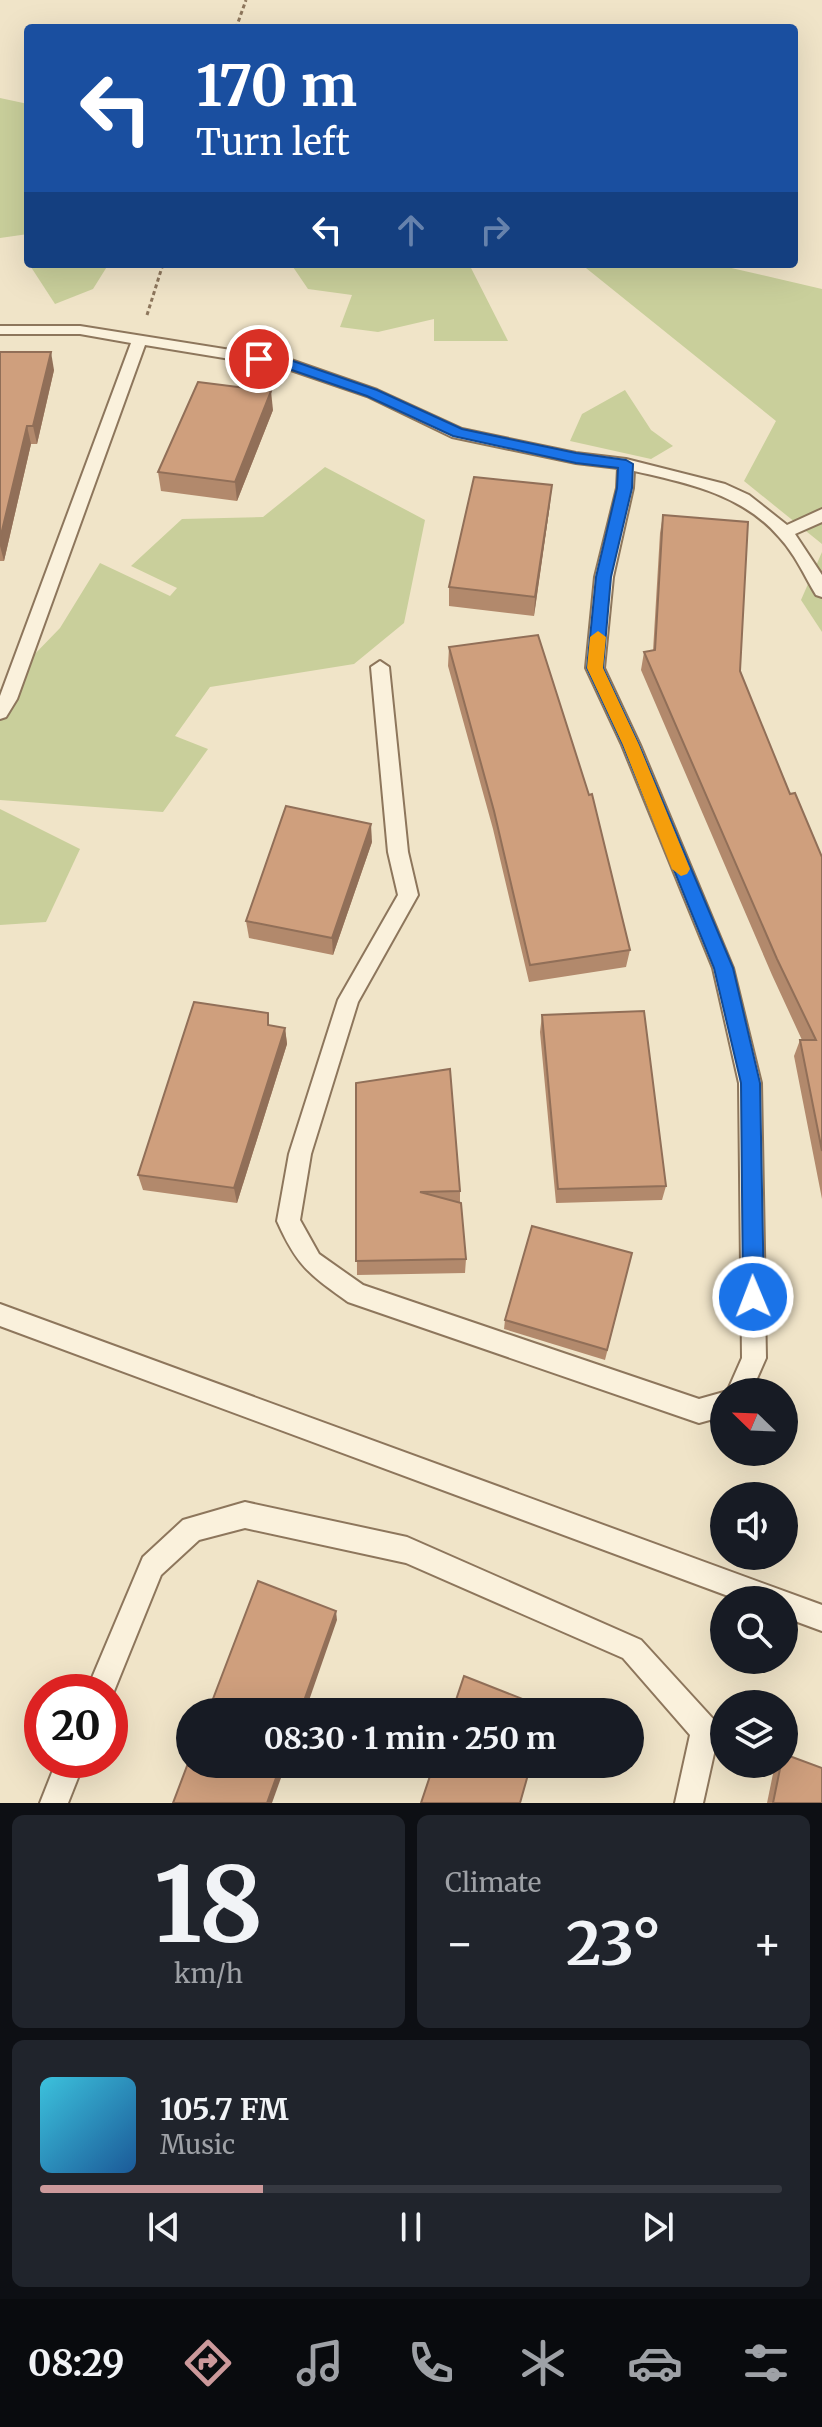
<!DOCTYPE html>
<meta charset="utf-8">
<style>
body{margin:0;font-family:Merriweather,serif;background:#20242c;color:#f1f3f6;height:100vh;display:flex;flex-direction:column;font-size:30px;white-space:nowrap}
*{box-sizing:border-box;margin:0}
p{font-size:26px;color:#9ea1a6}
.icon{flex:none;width:44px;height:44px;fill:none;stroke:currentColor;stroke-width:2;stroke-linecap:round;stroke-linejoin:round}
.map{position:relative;height:1803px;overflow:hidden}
.details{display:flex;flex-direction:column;gap:12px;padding:12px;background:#0d0f14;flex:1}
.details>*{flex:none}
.top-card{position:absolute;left:24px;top:24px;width:774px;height:244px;border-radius:8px;box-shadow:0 8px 32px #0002;background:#1a4fa0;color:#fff;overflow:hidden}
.needle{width:52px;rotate:293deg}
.buttons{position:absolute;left:710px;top:1378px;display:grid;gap:16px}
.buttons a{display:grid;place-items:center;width:88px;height:88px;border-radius:50%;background:#171b24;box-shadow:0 8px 32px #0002;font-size:40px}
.speed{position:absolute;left:24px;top:1674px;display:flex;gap:16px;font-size:40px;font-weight:700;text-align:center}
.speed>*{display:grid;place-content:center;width:104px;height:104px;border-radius:50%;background:#171b24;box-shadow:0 8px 32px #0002;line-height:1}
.speed .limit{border:12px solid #d22;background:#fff;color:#111}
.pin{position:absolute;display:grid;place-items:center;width:68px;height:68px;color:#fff;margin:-34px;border:4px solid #fff;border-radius:50%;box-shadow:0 2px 8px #0007}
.me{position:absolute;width:88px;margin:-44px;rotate:359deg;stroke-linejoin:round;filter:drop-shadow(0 0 6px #0008)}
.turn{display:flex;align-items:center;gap:28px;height:168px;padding:0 40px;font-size:36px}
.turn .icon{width:104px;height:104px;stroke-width:2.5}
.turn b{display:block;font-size:56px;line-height:68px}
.lanes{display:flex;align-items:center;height:76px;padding:0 40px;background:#0003;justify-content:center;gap:40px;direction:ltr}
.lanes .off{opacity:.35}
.big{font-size:60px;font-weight:700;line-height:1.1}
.details .tile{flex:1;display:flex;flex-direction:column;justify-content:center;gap:12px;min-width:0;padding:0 28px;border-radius:12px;background:#20242c}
.details .dial{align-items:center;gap:0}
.dial b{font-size:104px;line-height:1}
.song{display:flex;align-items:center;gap:24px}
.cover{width:96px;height:96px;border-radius:12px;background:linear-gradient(135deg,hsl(190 70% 55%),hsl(210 70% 35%))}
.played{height:8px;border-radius:4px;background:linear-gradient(90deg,#cc999b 30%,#363941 30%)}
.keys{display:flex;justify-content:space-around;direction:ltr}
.heat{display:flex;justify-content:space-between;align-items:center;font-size:44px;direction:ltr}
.details .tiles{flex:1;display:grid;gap:12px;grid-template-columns:1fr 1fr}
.tile:last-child{grid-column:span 2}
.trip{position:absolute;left:176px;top:1698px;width:468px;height:80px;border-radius:40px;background:#171b24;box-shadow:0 8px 32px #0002;font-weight:700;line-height:80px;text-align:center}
.tabs{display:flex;height:128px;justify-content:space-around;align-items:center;background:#090b0e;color:#9ea1a6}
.tabs .icon{width:56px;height:56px}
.tabs .on{color:#cc999b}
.tabs b{font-size:36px;color:#f1f3f6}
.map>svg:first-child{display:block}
.green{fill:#c9cf9b}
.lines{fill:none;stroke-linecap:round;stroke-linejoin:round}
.lane-casing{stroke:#8d765c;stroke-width:4}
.path{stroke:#8d765c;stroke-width:3;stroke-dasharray:4 3;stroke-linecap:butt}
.lane{fill:#faf1dc;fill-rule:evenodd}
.wall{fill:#b2896c}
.shaded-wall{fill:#916f58}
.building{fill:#cf9f7d;stroke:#916f58;stroke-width:2}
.route{fill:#1a73e8;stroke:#114b97;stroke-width:2}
.slow{fill:#f59e0b}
</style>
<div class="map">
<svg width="822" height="1803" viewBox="0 0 822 1803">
<rect width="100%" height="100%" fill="#f0e4c8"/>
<g class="green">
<path d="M 0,98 L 28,104 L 28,234 L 0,238 Z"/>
<path d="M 29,264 L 97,264 L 108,265 L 93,289 L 55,304 Z"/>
<path d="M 291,264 L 469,264 L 508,341 L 434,341 L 434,319 L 378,332 L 340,327 L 352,295 L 308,289 Z"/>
<path d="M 581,264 L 714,264 L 822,289 L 822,544 L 744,481 L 776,421 Z"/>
<path d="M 625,390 L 651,430 L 673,446 L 651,459 L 570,441 L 582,414 Z"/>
<path d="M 325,467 L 425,520 L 404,623 L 354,664 L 210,687 L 175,736 L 208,749 L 163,812 L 0,800 L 0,690 L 60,628 L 100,563 L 170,596 L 177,588 L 131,566 L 182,519 L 263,517 Z"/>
<path d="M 822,552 L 822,632 L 801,600 Z"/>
<path d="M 0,809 L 80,849 L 46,922 L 0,925 Z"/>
</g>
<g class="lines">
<g class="lane-casing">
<g id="lane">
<path d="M 0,326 L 80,326 L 288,359 L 377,390 L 462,429 L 576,453 L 626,459 L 725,484 L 749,495 L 787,525 L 822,509 L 822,522 L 795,534 L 822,575 L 822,597 L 816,595 C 804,575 795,554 779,537 C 742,494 687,483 634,471 L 633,488 L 613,577 L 604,668 L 640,745 L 733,968 L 761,1083 L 766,1358 L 751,1392 L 727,1392 L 742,1358 L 739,1083 L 713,968 L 622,745 L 586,668 L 595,577 L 617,488 L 618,468 L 576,463 L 452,437 L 367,396 L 285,368 L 145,345 L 17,699 L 6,717 L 0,719 L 0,696 L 131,343 L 80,334 L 0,334 Z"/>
<path d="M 380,661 L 389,667 L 408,852 L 418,895 L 358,1002 L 311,1154 L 300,1220 L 319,1254 L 363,1285 L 699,1399 L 724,1392 L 724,1416 L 699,1423 L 348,1302 C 309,1274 297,1266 277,1221 L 289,1154 L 338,1000 L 398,895 L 388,852 L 371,667 Z"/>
<path d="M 0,1304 L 822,1605 L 822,1631 L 784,1617 L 784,1600 L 739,1600 L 0,1326 Z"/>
<path d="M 245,1502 L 407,1537 L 641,1640 L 715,1721 L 719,1731 L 703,1803 L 675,1803 L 690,1735 L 623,1658 L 406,1563 L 245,1528 L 199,1540 L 161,1575 L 110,1701 L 110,1692 L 86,1692 L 143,1557 L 183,1520 Z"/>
<path d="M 57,1760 L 85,1760 L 68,1803 L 40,1803 Z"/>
</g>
</g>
<g class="path">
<path d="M 236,28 L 246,0"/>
<path d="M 147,315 L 163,264"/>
</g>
<use href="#lane" class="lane"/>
</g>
<g class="wall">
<path d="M 0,352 L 54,370 L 37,444 L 31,444 L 4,561 L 0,561 Z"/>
<path d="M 273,410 L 237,501 L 161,491 L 158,472 Z"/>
<path d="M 550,504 L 534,616 L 449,606 L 449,587 Z"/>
<path d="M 663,515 L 740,671 L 790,794 L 822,857 L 822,1199 L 794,1056 L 800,1040 L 802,1040 L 772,975 L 641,670 L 644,652 L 653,651 L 660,533 Z"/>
<path d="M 449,647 L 630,950 L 626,967 L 529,982 L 493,829 L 448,666 Z"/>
<path d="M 372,842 L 333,955 L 249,938 L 246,921 Z"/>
<path d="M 542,1015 L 666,1186 L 662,1200 L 556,1203 L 540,1032 Z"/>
<path d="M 270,1026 L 285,1028 L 287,1044 L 237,1203 L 143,1190 L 138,1175 Z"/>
<path d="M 356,1083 L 460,1191 L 460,1203 L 466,1259 L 465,1273 L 357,1275 Z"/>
<path d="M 632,1253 L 605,1360 L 504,1329 L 505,1320 Z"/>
<path d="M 775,1764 L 784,1764 L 822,1803 L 767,1803 Z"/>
</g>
<g class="shaded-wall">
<path d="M 51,352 L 54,370 L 37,444 L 33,426 Z"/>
<path d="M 271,391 L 273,410 L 237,501 L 235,482 Z"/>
<path d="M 27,426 L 31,444 L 4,561 L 0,546 L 0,539 Z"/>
<path d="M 552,485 L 550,504 L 534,616 L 535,597 Z"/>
<path d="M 371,824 L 372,842 L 333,955 L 332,938 Z"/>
<path d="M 285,1028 L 287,1044 L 237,1203 L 234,1188 Z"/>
<path d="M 336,1611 L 337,1620 L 305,1712 L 300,1712 Z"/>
<path d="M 281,1764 L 286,1764 L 272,1803 L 267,1803 Z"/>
</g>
<g class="building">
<path d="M 0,352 L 51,352 L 33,426 L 27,426 L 0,539 Z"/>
<path d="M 198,382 L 271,391 L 235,482 L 158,472 Z"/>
<path d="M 474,477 L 552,485 L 535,597 L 449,587 Z"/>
<path d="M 663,515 L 748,522 L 740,671 L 790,794 L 795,793 L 822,857 L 822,1151 L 800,1040 L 816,1040 L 777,959 L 644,652 L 655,650 Z"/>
<path d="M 538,635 L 589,795 L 592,794 L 630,950 L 530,965 L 494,811 L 449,647 Z"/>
<path d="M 286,806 L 371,824 L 332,938 L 246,921 Z"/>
<path d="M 194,1002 L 268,1013 L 268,1025 L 285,1028 L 234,1188 L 138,1175 Z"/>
<path d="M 644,1011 L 666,1186 L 558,1189 L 542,1015 Z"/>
<path d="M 450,1069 L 460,1191 L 420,1192 L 461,1203 L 466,1259 L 356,1261 L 356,1083 Z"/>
<path d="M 532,1226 L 632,1253 L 607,1350 L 505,1320 Z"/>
<path d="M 258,1581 L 336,1611 L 300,1712 L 208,1712 Z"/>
<path d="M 464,1676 L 548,1709 L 547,1712 L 452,1712 Z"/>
<path d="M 784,1754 L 822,1768 L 822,1803 L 773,1803 L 781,1764 L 784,1764 Z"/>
<path d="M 190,1758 L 190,1764 L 281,1764 L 267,1803 L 173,1803 Z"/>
<path d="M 434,1764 L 531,1764 L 520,1803 L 421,1803 Z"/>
</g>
<path class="route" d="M 259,355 L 293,361 L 377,390 L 462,429 L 576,453 L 626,460 L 633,464 L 632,488 L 611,577 L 603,668 L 639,745 L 733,968 L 760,1083 L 764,1297 L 761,1304 L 753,1307 L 746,1304 L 743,1297 L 741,1083 L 714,968 L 623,745 L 587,668 L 596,577 L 617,488 L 618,468 L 576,463 L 453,436 L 367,396 L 286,368 L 254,362 L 252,359 Z"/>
<path class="slow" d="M 598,631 L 606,637 L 603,668 L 639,745 L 690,869 L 687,874 L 681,876 L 672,869 L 623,745 L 587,668 L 590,637 Z"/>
</svg>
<div class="buttons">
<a><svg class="needle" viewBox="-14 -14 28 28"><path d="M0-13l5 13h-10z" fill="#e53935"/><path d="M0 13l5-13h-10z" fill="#9ea1a6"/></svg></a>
<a><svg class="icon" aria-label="sound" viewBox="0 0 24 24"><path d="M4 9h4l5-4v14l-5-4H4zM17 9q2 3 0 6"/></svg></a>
<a><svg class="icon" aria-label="search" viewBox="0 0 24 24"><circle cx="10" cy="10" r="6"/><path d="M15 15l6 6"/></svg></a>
<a><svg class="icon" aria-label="layers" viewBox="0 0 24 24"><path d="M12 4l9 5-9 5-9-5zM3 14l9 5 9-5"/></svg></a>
</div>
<div class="speed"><div class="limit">20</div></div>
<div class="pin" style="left:259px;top:359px;background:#d93025"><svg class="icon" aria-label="arrive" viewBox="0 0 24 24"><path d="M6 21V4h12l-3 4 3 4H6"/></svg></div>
<svg class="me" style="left:753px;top:1297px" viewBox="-20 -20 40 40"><circle r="17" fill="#1a73e8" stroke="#fff" stroke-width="3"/><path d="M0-11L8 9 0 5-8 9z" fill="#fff"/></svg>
<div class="trip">08:30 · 1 min · 250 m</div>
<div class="top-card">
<div class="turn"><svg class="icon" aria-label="left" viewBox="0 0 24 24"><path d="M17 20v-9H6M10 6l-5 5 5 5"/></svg><div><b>170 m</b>Turn left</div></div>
<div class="lanes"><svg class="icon" aria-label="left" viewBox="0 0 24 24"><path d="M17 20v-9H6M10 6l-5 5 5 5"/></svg><svg class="icon off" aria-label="ahead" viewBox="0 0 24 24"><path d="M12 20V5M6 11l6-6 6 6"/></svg><svg class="icon off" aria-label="right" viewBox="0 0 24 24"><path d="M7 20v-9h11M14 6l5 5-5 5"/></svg></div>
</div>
</div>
<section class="details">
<div class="tiles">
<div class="tile dial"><b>18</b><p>km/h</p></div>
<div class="tile"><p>Climate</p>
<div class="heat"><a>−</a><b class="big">23°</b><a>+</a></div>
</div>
<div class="tile">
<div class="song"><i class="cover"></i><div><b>105.7 FM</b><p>Music</p></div></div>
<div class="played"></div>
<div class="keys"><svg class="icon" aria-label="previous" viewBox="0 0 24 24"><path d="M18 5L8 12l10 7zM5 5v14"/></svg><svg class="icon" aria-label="pause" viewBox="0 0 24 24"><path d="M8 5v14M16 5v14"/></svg><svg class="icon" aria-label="next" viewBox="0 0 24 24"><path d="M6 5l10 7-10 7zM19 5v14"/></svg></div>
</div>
</div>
</section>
<nav class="tabs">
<b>08:29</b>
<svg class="icon on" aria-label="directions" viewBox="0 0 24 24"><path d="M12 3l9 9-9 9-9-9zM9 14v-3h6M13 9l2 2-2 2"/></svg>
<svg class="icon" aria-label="music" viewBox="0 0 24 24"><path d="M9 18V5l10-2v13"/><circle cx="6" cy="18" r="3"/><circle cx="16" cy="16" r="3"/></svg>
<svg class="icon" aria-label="phone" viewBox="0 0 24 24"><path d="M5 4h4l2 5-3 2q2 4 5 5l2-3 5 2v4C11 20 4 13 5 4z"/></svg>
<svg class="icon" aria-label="climate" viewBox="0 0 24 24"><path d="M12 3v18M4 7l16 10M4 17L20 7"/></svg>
<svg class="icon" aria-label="car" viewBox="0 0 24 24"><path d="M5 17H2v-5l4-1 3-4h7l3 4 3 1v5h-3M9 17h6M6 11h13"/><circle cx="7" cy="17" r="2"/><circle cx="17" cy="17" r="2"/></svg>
<svg class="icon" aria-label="filters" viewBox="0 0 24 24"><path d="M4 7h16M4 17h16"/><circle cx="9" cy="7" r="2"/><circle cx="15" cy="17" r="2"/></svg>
</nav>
